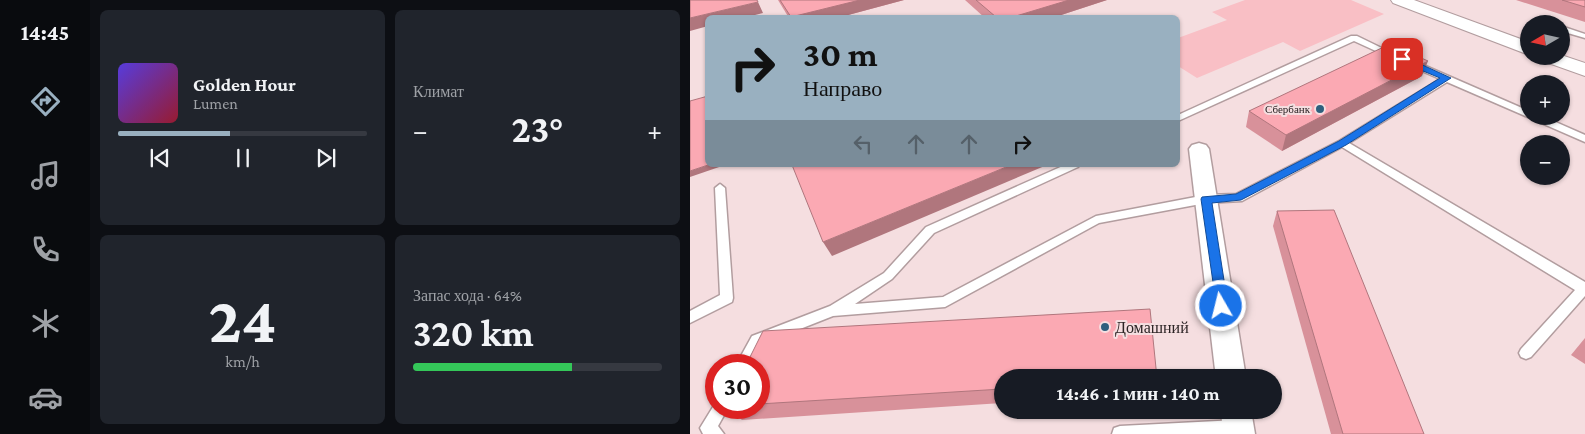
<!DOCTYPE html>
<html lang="ru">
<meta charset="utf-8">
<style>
body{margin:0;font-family:"Crimson Pro",serif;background:#20242c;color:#f1f3f6;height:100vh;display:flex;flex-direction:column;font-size:19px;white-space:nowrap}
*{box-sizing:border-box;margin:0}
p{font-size:16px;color:#9ea1a6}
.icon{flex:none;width:28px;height:28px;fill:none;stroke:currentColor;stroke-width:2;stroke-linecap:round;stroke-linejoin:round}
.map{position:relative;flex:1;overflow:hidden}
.drawer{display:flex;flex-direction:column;gap:10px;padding:10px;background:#0d0f14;width:600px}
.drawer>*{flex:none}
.top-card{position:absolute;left:15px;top:15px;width:475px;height:152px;border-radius:8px;box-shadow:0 1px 4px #0004;background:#99b0c0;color:#111;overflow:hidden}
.needle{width:32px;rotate:261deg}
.tools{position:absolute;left:830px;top:15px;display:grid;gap:10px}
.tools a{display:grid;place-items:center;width:50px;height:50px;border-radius:50%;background:#171b24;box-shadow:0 1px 4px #0004;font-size:25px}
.speed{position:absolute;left:15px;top:354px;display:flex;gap:10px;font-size:25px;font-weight:700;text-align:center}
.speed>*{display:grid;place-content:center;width:65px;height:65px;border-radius:50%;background:#171b24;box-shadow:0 1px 4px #0004;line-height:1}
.speed .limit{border:8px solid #d22;background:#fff;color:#111}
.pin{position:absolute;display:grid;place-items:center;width:42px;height:42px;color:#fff;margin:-21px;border-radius:10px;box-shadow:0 2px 8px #0006}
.me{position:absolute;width:55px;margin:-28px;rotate:352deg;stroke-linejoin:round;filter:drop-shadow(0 0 4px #0008)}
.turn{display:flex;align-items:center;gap:18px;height:105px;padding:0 15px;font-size:22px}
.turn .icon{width:65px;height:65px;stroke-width:2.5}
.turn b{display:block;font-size:35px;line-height:42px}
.lanes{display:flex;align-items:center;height:48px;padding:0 15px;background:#0003;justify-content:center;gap:25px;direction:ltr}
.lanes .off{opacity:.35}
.big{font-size:38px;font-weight:700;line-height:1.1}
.drawer .card{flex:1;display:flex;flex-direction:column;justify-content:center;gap:8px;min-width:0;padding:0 18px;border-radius:8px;background:#20242c}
.drawer .dial{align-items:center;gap:0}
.dial b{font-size:65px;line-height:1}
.song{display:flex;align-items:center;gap:15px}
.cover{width:60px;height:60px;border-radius:8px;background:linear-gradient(135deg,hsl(250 70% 55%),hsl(350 70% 35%))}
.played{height:5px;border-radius:2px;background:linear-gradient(90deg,#99b0c0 45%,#363941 45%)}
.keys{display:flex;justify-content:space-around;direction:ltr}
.heat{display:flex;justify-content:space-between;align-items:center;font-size:28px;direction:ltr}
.charge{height:8px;border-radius:4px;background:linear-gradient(90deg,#34c759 64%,#363941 0)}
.drawer .tiles{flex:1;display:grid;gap:10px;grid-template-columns:repeat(2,1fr)}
.trip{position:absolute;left:304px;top:369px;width:288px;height:50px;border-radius:25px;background:#171b24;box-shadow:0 1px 4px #0004;font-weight:700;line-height:50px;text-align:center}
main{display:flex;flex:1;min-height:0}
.dock{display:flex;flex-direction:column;width:90px;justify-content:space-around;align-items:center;background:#090b0e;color:#9ea1a6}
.dock .icon{width:35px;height:35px}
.dock .selected{color:#99b0c0}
.dock b{font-size:22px;color:#f1f3f6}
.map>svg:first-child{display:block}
.green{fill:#f9bfc5}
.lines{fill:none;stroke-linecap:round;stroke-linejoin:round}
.service-casing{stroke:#b29d9f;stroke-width:3}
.minor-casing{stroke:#b29d9f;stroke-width:3}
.tertiary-casing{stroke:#b29d9f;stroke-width:2}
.service{fill:#fff;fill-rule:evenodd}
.minor{fill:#fff;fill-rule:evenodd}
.tertiary{fill:#fff;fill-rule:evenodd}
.wall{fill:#d8919a}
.shaded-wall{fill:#b0767d}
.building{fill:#fba9b3;stroke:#b0767d}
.route{fill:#1a73e8;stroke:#114b97}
.poi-dot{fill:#2e5f7d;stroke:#f5dee0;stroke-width:2}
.labels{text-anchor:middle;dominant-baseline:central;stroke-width:4;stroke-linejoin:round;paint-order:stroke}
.far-poi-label{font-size:11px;fill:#2c2425;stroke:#f5dee0;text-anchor:end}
.near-poi-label{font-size:16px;fill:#2c2425;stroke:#f5dee0;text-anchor:start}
</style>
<main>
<nav class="dock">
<b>14:45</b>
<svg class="icon selected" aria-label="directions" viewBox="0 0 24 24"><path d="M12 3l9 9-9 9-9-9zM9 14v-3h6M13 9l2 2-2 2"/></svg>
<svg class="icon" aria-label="music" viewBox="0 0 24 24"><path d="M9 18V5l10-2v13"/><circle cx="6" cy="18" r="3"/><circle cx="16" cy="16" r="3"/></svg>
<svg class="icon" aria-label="phone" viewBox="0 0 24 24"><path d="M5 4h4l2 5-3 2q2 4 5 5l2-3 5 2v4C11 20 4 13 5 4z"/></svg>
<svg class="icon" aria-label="climate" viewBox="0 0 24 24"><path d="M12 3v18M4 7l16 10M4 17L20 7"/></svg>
<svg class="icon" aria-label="car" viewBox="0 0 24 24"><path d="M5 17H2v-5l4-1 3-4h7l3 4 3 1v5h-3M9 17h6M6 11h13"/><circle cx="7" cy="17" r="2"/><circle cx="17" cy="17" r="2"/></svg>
</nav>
<section class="drawer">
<div class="tiles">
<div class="card">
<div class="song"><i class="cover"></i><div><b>Golden Hour</b><p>Lumen</p></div></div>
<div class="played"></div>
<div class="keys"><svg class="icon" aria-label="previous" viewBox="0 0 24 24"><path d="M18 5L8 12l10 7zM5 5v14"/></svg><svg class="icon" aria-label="pause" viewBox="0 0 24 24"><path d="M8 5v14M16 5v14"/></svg><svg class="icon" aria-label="next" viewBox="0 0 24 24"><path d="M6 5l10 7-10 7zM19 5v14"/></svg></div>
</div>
<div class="card"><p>Климат</p>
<div class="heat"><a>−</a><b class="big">23°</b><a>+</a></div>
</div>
<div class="card dial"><b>24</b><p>km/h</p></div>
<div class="card"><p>Запас хода · 64%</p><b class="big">320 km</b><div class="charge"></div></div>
</div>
</section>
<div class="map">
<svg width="895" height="434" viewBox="0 0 895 434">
<rect width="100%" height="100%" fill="#f5dee0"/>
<path class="green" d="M 555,0 L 661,0 L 694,14 L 610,51 L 593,42 L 507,78 L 488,66 L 488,38 L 537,20 L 522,12 Z"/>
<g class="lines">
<g class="service-casing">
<g id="service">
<path d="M 871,26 L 895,34 L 895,38 L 871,31 Z"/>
<path d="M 661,36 L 667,36 L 706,55 L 699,57 L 664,41 L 488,121 L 488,115 Z"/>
<path d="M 718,61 L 724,61 L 839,111 L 839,116 L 852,116 L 895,135 L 895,142 L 757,82 L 659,143 L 895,282 L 895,296 L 841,357 L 836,359 L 831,357 L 829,353 L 831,349 L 885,290 L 652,147 L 552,201 L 516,203 L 409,223 L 255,307 L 143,316 L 72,344 L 61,365 L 46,365 L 62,336 L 140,306 L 194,273 L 236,227 L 375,165 L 389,165 L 388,167 L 244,233 L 202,279 L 165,304 L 253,297 L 406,216 L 516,195 L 546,194 L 649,141 L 750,79 L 718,65 Z"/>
<path d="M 30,184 L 35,188 L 43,298 L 42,302 L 0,323 L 0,311 L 30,295 L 25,188 Z"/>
<path d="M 26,402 L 26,408 L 38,408 L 28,426 L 34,434 L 13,434 L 10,428 Z"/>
<path d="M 547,420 L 553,423 L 555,428 L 551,434 L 422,434 L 424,428 L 430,426 Z"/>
</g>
</g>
<g class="minor-casing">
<g id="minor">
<path d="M 509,143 L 516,145 L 519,149 L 556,378 L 526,378 L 499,149 L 502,145 Z"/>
<path d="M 531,410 L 561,410 L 565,434 L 533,434 Z"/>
</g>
</g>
<g class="tertiary-casing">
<g id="tertiary">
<path d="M 701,0 L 724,0 L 839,42 L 839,55 L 703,3 Z"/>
<path d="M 871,55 L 895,63 L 895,76 L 850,60 L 848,56 L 871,56 Z"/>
</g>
</g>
<use href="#service" class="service"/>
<use href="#minor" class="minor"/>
<use href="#tertiary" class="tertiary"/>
</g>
<g class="wall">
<path d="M 88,0 L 214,0 L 147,18 L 99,18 Z"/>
<path d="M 275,0 L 417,0 L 362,18 L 295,18 Z"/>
<path d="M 826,0 L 895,0 L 895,22 Z"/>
<path d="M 732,76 L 592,151 L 556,127 L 559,111 Z"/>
<path d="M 587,211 L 734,434 L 641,434 L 583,226 Z"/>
<path d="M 895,338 L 895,364 L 881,355 Z"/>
<path d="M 69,365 L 312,378 L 312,403 L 52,420 L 37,408 L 69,408 Z"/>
</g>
<g class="shaded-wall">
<path d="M 170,0 L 214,0 L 147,18 L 101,17 Z"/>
<path d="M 379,0 L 417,0 L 362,18 L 327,18 L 326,16 Z"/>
<path d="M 68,2 L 73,13 L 53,18 L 18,18 L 18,26 L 0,31 L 0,18 Z"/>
<path d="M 738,61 L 732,76 L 592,151 L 596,135 Z"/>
<path d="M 18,165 L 35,165 L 0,177 L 0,171 Z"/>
<path d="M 321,165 L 357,165 L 142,256 L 133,242 Z"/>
</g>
<g class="building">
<path d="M 0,0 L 67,0 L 68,2 L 0,18 Z"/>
<path d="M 90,0 L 170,0 L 101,17 Z"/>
<path d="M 286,0 L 379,0 L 326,16 L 328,18 L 305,18 L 306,17 Z"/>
<path d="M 872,0 L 895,0 L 895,7 Z"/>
<path d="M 700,44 L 738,61 L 596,135 L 559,111 Z"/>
<path d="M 18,96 L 18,165 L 0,171 L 0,101 Z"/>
<path d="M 102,165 L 321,165 L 133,242 Z"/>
<path d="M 644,210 L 734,434 L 653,434 L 587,211 Z"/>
<path d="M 460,309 L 467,378 L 312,378 L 312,389 L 69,404 L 69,365 L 56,365 L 73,331 Z"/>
</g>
<path class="route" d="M 709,57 L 715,57 L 761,78 L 656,145 L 551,200 L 522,203 L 538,306 L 536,310 L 531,312 L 527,310 L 511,199 L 512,197 L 546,194 L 649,141 L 750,78 L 709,61 Z"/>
<g class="poi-dot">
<circle cx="630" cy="109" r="5"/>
<circle cx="415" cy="327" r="5"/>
</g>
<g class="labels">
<g class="far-poi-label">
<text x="620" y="109">Сбербанк</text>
</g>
<g class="near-poi-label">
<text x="425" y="327">Домашний</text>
</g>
</g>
</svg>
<div class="tools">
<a><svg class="needle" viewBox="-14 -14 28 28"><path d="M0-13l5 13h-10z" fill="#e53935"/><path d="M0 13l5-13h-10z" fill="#9ea1a6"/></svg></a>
<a>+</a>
<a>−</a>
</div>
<div class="speed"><div class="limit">30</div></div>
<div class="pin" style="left:712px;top:59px;background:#d93025"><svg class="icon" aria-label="arrive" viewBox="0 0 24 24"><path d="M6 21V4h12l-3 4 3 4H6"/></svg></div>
<svg class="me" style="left:531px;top:306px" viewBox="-20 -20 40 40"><circle r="17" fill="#1a73e8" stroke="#fff" stroke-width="3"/><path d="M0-11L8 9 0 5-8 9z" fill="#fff"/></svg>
<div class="trip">14:46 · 1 мин · 140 m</div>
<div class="top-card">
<div class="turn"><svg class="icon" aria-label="right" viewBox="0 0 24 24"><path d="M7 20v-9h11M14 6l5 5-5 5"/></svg><div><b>30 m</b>Направо</div></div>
<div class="lanes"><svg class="icon off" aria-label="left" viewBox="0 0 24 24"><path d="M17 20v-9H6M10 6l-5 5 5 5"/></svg><svg class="icon off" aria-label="ahead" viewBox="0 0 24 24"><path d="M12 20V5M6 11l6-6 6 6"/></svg><svg class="icon off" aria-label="ahead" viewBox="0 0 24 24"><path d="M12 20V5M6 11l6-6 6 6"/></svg><svg class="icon" aria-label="right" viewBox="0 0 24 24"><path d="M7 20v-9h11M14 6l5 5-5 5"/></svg></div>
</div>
</div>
</main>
